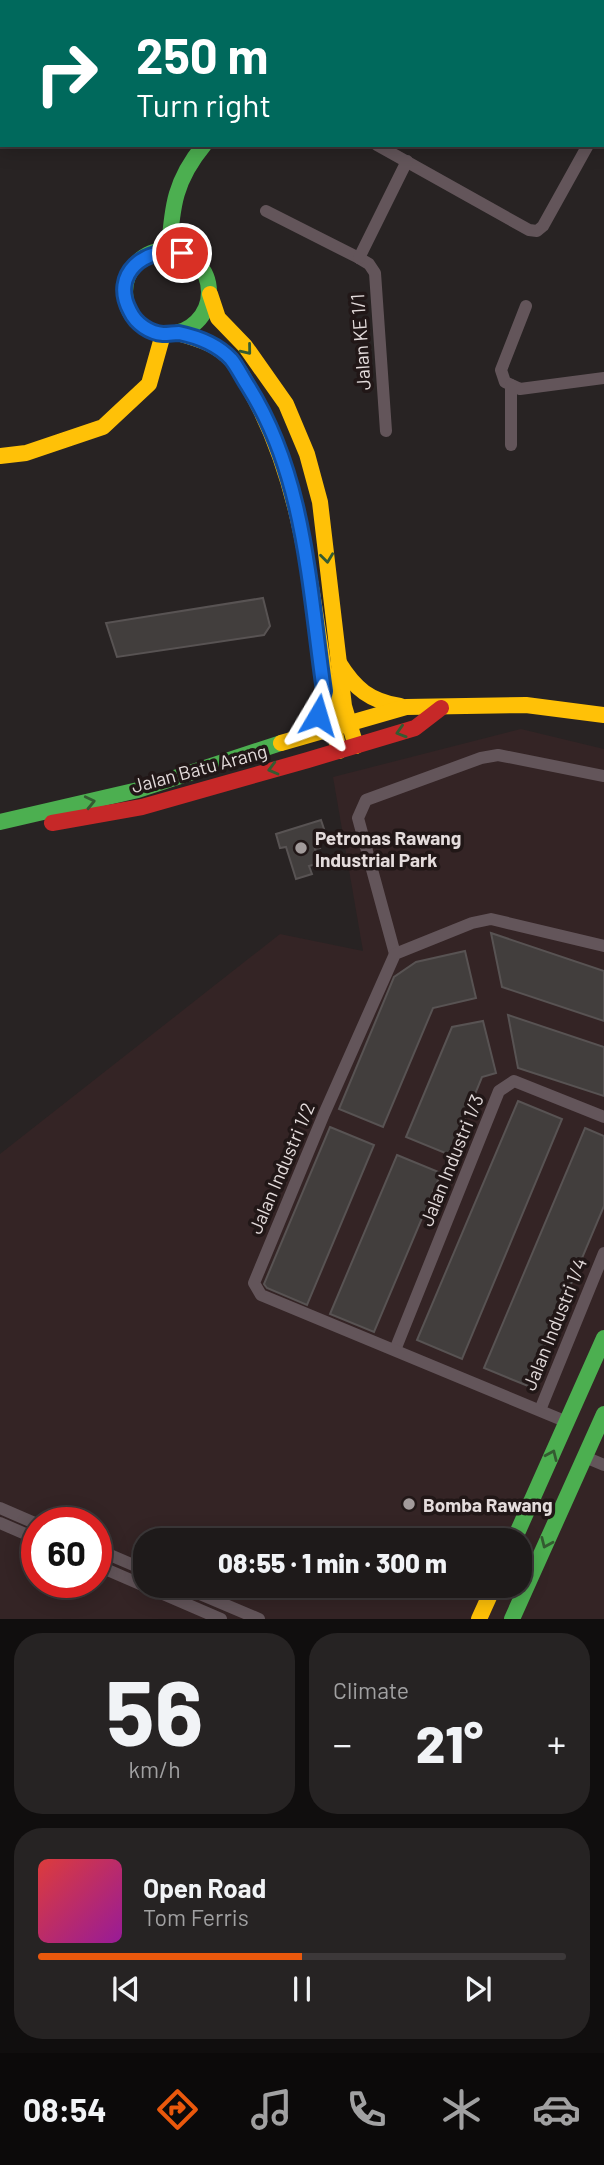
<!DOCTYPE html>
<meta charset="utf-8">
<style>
body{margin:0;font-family:Barlow,sans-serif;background:#262323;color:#f1f3f6;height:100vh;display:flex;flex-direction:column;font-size:26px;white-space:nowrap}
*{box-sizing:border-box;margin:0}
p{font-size:23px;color:#a1a1a2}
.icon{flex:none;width:38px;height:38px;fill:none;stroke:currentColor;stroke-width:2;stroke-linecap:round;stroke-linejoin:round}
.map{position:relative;height:1619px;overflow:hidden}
.panel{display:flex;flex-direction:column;gap:14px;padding:14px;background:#100e0e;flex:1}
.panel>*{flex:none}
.guide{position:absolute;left:0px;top:0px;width:606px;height:147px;box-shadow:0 4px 18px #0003,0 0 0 2px #3c3839;background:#00695c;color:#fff;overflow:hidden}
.speed{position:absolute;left:21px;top:1507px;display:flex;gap:14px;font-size:35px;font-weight:700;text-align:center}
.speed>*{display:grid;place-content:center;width:91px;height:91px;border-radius:50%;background:#1e1a1a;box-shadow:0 4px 18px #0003,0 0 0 2px #3c3839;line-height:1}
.speed .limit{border:10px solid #d22;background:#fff;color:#111}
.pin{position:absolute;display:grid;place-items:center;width:60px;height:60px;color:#fff;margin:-30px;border:4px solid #fff;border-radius:50%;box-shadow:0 2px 7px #0007}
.me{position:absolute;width:77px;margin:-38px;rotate:7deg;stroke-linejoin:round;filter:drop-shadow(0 0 5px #0008)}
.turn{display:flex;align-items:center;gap:24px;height:147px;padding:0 21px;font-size:32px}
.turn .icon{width:91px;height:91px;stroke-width:2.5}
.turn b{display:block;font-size:49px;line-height:60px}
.big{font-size:52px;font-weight:800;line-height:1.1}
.panel .tile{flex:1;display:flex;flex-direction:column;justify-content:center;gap:10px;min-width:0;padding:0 24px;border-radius:28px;background:#262323}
.panel .dial{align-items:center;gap:0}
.dial b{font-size:91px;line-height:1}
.song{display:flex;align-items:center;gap:21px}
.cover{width:84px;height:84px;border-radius:10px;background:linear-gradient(135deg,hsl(0 70% 55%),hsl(300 70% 35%))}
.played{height:7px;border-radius:4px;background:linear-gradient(90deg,#ea580c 50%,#3c3839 50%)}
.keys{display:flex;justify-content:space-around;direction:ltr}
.heat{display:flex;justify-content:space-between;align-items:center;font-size:38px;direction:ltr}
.panel .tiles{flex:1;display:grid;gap:14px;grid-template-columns:1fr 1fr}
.tile:last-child{grid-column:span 2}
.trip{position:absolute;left:133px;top:1528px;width:399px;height:70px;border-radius:28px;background:#1e1a1a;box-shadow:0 4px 18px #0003,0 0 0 2px #3c3839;font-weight:800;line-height:70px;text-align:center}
.tabs{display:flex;height:112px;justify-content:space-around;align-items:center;background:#0c0a0a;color:#a1a1a2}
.tabs .icon{width:49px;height:49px}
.tabs .on{color:#ea580c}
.tabs b{font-size:32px;color:#f1f3f6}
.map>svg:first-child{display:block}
.built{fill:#342425;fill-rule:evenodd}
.building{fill:#423e3d;stroke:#585353;stroke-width:2}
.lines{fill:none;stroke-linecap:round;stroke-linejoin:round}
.street{stroke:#63555a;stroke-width:12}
.fast{stroke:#4caf50;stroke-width:16}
.slow{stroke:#ffc107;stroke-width:16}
.jam{stroke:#c62828;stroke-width:16}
.oneway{stroke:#345b31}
.route-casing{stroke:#114b97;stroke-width:18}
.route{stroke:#1a73e8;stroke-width:12}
.poi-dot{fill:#a29b9b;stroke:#211717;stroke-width:2.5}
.labels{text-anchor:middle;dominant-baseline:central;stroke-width:7;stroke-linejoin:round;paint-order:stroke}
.street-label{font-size:19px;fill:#e4dcdc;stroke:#211717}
.poi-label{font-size:19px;font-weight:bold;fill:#e4dcdc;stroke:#211717;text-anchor:start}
</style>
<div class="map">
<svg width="604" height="1619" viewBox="0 0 604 1619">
<rect width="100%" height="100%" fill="#282323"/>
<path class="built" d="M 521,729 L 604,749 L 604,1619 L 0,1619 L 0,1154 L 280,934 L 363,951 L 333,777 ZM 37,1522 L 96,1522 L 96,1582 L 37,1582 ZM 145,1540 L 520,1540 L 520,1586 L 145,1586 Z"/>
<g class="building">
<path d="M 263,598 L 270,626 L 264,635 L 117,657 L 106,623 Z"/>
<path d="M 321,820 L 326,835 L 317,837 L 320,848 L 315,849 L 320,863 L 309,866 L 312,874 L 296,879 L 286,847 L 280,848 L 276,834 Z"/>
<path d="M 491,933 L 604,971 L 604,1021 L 502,987 Z"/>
<path d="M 465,951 L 476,998 L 433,1008 L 383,1127 L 339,1109 L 394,977 L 416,962 Z"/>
<path d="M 508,1015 L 604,1047 L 604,1096 L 518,1068 Z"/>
<path d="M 483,1021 L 496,1073 L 482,1077 L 450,1155 L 406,1137 L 452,1027 Z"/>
<path d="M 518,1101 L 562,1119 L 462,1359 L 417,1340 Z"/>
<path d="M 330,1127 L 374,1145 L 307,1305 L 267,1288 L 264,1284 Z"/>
<path d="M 585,1128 L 604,1136 L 604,1206 L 528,1386 L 484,1368 Z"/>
<path d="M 397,1155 L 441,1173 L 374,1332 L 330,1314 Z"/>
</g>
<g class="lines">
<g class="street">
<path d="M 162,0 L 164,2"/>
<path d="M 566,0 L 569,2"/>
<path d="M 272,2 L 274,0"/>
<path d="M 604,117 L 604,116"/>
<path d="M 377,145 L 529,230 L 537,231 L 543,226 L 588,145"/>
<path d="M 266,211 L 359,258 L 369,264 L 375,273 L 386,431"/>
<path d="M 359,258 L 407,161"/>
<path d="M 526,306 L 501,370 L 505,382 L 520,389 L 604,378"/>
<path d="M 511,445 L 511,385"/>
<path d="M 395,954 L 358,818 L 366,800 L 481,758 L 498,755 L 604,776"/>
<path d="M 395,1350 L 499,1091 L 514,1081 L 604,1117"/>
<path d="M 540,1410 L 604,1253"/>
<path d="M 567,1422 L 261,1295 L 254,1283 L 324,1114 L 395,954 L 472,923 L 491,919 L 604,946"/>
<path d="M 585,1457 L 604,1465"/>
<path d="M 0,1508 L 37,1524"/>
<path d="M 0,1523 L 37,1539"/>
<path d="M 96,1549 L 145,1570"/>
<path d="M 96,1565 L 221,1619"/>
<path d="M 181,1586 L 259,1619"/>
</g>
<g class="fast">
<path d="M 334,2 L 336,0"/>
<path d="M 169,250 C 172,206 175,180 204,145"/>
<circle cx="167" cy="292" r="42"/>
<path d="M 0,822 L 138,790 L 281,743"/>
<path d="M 514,1540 L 604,1338"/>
<path d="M 512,1619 L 604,1414"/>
</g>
<g class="slow">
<path d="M 210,294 L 218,318 L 245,346 L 286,404 L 307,454 L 320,502 L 344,706 L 356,746"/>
<path d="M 178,333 C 195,338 213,343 226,355 C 239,366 247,384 255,399 C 313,508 312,633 339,751"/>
<path d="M 0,456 L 26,453 L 103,427 L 149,384 L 163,334"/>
<path d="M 339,663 C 355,689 370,701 400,706"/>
<path d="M 305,735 L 318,715 L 324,691"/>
<path d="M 281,743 L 406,707 L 526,705 L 604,715"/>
<path d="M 479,1619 L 494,1586"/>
</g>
<path class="jam" d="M 52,823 L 142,807 L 308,760 L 415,728 L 441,708"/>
</g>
<defs><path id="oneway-chevron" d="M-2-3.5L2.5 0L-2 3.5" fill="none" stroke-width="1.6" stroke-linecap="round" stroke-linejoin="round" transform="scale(1.75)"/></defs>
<g class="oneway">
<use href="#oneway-chevron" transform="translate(247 350) rotate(51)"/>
<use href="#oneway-chevron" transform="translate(327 558) rotate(83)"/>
<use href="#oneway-chevron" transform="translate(401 732) rotate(163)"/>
<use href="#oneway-chevron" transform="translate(273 769) rotate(165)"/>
<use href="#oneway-chevron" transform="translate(90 802) rotate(-13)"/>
<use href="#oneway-chevron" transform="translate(552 1455) rotate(-66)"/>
<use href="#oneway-chevron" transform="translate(546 1543) rotate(114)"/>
</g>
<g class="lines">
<g class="route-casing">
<path id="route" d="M 182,253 C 145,246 110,274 130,311 C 136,324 150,333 163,334 C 169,334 174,333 179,333 C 198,337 218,345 231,359 C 237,366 242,377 248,386 C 305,476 309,587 324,691 L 318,715"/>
</g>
<use href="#route" class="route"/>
</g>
<g class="poi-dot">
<circle cx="301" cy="848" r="7"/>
<circle cx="409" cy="1504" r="7"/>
</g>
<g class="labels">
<g class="street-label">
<text transform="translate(360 342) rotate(-94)">Jalan KE 1/1</text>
<text transform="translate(199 768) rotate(-15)">Jalan Batu Arang</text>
<text transform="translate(451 1160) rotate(-68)">Jalan Industri 1/3</text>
<text transform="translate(281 1168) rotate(-67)">Jalan Industri 1/2</text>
<text transform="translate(554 1324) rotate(-68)">Jalan Industri 1/4</text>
</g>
<g class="poi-label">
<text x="315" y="837">Petronas Rawang<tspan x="315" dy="22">Industrial Park</tspan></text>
<text x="423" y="1504">Bomba Rawang</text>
</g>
</g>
</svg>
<div class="speed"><div class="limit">60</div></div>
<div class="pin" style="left:182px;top:253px;background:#d93025"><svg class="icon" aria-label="arrive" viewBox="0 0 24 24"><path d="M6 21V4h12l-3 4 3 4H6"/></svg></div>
<svg class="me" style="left:318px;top:715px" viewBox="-20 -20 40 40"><path d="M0-17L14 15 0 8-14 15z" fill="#1a73e8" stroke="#fff" stroke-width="4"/></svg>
<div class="trip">08:55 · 1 min · 300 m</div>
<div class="guide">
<div class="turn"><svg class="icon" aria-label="right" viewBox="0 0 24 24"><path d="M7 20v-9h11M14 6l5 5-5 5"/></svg><div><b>250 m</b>Turn right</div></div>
</div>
</div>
<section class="panel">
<div class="tiles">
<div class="tile dial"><b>56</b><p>km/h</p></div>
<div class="tile"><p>Climate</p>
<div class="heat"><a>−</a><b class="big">21°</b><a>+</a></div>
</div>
<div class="tile">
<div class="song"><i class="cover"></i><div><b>Open Road</b><p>Tom Ferris</p></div></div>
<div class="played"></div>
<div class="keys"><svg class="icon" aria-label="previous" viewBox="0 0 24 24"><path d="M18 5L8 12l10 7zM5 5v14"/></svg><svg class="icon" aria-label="pause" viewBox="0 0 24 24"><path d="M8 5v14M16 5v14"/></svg><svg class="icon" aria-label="next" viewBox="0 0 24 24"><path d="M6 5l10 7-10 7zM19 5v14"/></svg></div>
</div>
</div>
</section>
<nav class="tabs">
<b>08:54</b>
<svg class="icon on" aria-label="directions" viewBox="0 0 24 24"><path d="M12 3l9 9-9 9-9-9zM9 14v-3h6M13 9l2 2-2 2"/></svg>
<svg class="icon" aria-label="music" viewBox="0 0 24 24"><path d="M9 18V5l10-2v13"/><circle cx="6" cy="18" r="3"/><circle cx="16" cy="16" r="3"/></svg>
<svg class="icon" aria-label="phone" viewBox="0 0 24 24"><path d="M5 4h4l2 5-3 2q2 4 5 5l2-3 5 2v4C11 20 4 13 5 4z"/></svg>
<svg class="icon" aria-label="climate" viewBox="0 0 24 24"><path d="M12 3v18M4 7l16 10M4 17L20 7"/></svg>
<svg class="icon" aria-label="car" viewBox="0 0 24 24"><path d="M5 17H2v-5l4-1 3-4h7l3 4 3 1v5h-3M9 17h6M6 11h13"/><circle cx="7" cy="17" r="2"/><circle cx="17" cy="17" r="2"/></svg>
</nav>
